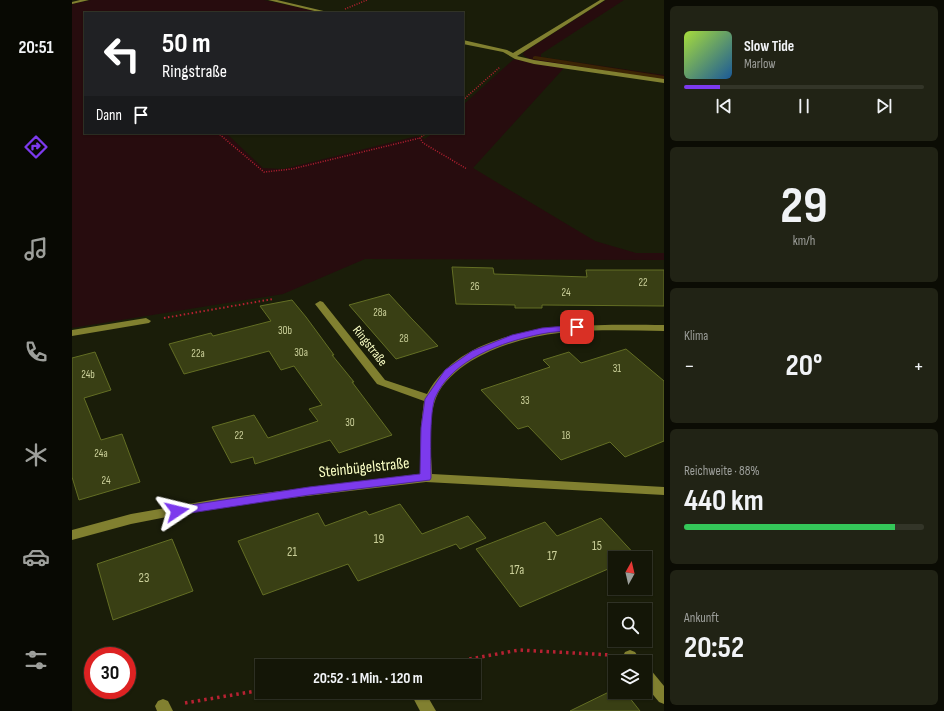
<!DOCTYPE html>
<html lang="de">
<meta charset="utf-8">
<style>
body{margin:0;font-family:"Sofia Sans Condensed",sans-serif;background:#212315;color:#f1f3f6;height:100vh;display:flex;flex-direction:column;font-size:15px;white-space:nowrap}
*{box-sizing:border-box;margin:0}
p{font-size:13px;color:#9d9f9b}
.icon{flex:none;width:22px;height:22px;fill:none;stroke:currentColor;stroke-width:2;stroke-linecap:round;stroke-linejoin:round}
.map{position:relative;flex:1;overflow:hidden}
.drawer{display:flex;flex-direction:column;gap:6px;padding:6px;background:#0b0c04;width:280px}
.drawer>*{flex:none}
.guide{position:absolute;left:12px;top:12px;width:380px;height:122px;border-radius:0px;box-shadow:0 1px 3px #0004,0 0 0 1px #333528;background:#202124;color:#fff;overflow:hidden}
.needle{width:26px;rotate:8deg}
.controls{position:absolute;left:536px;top:551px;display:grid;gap:8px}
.controls a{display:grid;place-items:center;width:44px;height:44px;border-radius:0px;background:#141607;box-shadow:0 1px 3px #0004,0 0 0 1px #333528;font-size:20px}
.speed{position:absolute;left:12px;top:647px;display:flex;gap:8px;font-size:20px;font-weight:700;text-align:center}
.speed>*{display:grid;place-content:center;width:52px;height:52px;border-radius:50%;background:#141607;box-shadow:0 1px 3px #0004,0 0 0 1px #333528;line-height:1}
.speed .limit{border:6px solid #d22;background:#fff;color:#111}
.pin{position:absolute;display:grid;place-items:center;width:34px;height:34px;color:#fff;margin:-17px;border-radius:8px;box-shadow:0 2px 6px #0006}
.me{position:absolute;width:44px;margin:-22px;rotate:80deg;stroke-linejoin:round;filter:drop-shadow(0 0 3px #0008)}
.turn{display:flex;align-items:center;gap:14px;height:84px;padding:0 12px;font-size:18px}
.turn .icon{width:52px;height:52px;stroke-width:2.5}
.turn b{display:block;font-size:28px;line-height:34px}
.then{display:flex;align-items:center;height:38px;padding:0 12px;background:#0003;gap:8px;font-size:15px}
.big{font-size:30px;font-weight:700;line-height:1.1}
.drawer .tile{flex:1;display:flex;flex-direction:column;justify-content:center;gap:6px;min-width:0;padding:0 14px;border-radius:6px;background:#212315}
.drawer .dial{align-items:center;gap:0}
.dial b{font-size:52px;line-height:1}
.song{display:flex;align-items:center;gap:12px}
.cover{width:48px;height:48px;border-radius:6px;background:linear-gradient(135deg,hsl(80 70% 55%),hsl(210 70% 35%))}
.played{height:4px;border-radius:2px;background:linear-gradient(90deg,#7c3aed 15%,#333528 15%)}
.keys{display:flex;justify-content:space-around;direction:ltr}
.heat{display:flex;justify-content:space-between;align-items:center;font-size:22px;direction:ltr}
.charge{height:6px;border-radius:3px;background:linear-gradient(90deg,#34c759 88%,#333528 0)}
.trip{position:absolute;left:183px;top:659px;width:226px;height:40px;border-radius:0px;background:#141607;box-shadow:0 1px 3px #0004,0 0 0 1px #333528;font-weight:700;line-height:40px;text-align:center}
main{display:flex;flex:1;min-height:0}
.menu{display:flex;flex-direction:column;width:72px;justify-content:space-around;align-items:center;background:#080903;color:#9d9f9b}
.menu .icon{width:28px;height:28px}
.menu .on{color:#7c3aed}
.menu b{font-size:18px;color:#f1f3f6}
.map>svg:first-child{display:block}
.green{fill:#270c0e}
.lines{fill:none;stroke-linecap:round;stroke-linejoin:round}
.stream{fill:#3b2404;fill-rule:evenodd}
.building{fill:#393f14;stroke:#636e24}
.path-far2{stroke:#b72132;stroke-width:1.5;stroke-dasharray:1 1.5;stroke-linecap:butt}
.path-far1{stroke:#b72132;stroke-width:2;stroke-dasharray:1.5 2.5;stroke-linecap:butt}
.path{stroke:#b72132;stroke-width:3.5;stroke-dasharray:2.5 4;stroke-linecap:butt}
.minor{fill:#818030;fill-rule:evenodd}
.route{fill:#7c3aed;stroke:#51269a}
.labels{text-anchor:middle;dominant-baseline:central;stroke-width:4;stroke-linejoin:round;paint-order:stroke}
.number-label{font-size:11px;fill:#cacf99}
.street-label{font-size:13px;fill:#fbffc5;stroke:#1a1d09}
.near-number-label{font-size:13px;fill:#cacf99}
.near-street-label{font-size:16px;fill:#fbffc5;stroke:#1a1d09}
</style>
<main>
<nav class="menu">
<b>20:51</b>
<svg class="icon on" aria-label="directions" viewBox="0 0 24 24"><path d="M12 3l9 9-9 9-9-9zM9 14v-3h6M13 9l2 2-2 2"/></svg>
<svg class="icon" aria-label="music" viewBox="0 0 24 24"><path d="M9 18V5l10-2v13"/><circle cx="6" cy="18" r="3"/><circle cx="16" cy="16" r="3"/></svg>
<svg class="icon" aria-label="phone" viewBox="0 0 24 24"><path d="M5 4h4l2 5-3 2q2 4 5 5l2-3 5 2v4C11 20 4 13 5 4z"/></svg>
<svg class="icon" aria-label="climate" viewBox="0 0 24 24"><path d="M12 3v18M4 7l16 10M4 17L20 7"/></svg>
<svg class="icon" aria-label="car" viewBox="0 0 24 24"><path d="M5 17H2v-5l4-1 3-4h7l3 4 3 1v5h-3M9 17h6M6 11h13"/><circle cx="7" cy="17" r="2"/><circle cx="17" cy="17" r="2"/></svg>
<svg class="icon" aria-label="filters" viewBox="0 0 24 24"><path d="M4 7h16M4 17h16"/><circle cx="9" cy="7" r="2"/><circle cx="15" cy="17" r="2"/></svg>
</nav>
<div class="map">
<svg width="592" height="711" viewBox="0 0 592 711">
<rect width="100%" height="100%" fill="#1a1d09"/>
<g class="green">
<path d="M 19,0 L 192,0 L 252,13 L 13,13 L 13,133 L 154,133 L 191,168 L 211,169 L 345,136 L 353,139 L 361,133 L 391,133 L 391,105 L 442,59 L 492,68 L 401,168 L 523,241 L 564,253 L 592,253 L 592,260 L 293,259 L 211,294 L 0,328 L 0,4 Z"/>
<path d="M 534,0 L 552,0 L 469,54 L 469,57 L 592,75 L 592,80 L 459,60 L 451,55 L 452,52 Z"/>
</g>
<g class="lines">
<path class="stream" d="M 463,56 L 592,76 L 592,80 L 461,59 L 461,57 Z"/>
</g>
<g class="building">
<path d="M 380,267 L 421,268 L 422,274 L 515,277 L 514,270 L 592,270 L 592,306 L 470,305 L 470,308 L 443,308 L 443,305 L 384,304 Z"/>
<path d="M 317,294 L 340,319 L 366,346 L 324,359 L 277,305 Z"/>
<path d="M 220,300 L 234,317 L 262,355 L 260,355 L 282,382 L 280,382 L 320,435 L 267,453 L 258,440 L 183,464 L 181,457 L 159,463 L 140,427 L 182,415 L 196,438 L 246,421 L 237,409 L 250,405 L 222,366 L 209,370 L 197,351 L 112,374 L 97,344 L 139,333 L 141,336 L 199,321 L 188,306 Z"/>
<path d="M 554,349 L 592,381 L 592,441 L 553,457 L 538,442 L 489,460 L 456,426 L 446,429 L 409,390 L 478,367 L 471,360 L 497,352 L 509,363 Z"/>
<path d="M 23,352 L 39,390 L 12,398 L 29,440 L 50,434 L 68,482 L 7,500 L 0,477 L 0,358 Z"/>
<path d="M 328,504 L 350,534 L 396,516 L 414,538 L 388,549 L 384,544 L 286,581 L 276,564 L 191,595 L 166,541 L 246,513 L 253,526 L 294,511 L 297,515 Z"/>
<path d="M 529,518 L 566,558 L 543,558 L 543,566 L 448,607 L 404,549 L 473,522 L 485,536 Z"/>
<path d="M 100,539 L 121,591 L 41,620 L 25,564 Z"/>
<path d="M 543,689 L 543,692 L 553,692 L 568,711 L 498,711 Z"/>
</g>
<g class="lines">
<g class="path-far2">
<path d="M 273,9 L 295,0"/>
<path d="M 391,100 L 428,67"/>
<path d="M 146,133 L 192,172 L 220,169 L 348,138"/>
<path d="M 354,133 L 348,138 L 351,143 L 395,169"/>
</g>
<path class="path-far1" d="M 92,318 L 201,299"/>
<g class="path">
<path d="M 359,666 L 447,650 L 539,655"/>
<path d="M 113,703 L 190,690"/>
</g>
<g class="minor">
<path d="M 8,0 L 17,0 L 0,4 L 0,2 Z"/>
<path d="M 196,0 L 205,0 L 260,13 L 251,13 Z"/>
<path d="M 528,0 L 533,0 L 445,56 L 462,60 L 592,79 L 592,83 L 462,64 L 443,59 L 431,52 L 391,44 L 391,40 L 435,50 L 441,53 Z"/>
<path d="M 248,301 L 251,302 L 313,380 L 355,394 C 397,318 518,325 592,325 L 592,331 C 525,330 459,326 399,361 C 385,370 370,382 364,398 C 355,421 359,450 360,474 L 592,487 L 592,495 L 354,482 L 151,506 L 59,524 L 0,540 L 0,530 L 59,514 L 151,498 L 348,474 L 349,426 L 352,401 L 305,384 L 243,304 Z"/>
<path d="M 74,318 L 79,321 L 77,323 L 0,336 L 0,330 Z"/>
<path d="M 558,650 L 563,652 L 570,662 L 554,662 L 551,656 L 553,652 Z"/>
<path d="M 573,667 L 578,669 L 592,686 L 592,704 L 587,702 L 573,685 Z"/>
<path d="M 338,692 L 353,692 L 364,711 L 348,711 Z"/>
<path d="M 91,699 L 96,701 L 101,711 L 85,711 L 83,706 L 86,701 Z"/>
</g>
</g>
<path class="route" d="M 505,325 L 508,326 L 508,329 C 495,332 482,331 469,334 C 430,342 380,359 363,398 C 357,415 359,458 359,478 L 358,480 L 237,495 L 105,515 L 99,511 L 105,507 L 237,487 L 348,474 L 349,428 L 353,399 L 373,370 L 400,351 L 440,335 L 470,328 Z"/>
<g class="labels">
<g class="number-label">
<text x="571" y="282">22</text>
<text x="403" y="286">26</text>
<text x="494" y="292">24</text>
<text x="308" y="312">28a</text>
<text x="213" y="330">30b</text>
<text x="332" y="338">28</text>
<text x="229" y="352">30a</text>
<text x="126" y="353">22a</text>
<text x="545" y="368">31</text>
<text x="16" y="374">24b</text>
<text x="453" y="400">33</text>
<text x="278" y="422">30</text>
<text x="167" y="435">22</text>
<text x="494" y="435">18</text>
<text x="29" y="453">24a</text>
<text x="34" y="480">24</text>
</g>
<g class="street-label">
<text transform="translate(298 346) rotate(52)">Ringstraße</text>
</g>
<g class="near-number-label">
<text x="307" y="539">19</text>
<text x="525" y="546">15</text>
<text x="220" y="552">21</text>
<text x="480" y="556">17</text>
<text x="445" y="570">17a</text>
<text x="72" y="578">23</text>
</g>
<g class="near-street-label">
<text transform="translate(292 468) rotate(-6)">Steinbügelstraße</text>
</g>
</g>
</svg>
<div class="controls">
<a><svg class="needle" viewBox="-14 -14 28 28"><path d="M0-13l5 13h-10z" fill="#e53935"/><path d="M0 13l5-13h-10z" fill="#9d9f9b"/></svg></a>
<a><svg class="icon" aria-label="search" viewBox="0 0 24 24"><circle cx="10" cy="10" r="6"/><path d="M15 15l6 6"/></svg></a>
<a><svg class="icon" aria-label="layers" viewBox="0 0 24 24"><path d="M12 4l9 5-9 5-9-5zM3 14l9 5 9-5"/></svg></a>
</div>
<div class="speed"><div class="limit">30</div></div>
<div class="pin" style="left:505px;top:327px;background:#d93025"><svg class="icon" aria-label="arrive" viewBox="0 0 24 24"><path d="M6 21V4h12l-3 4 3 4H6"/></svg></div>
<svg class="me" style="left:105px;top:511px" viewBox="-20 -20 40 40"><path d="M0-17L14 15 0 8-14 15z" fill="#7c3aed" stroke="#fff" stroke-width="4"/></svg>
<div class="trip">20:52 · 1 Min. · 120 m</div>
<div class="guide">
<div class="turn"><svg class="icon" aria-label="left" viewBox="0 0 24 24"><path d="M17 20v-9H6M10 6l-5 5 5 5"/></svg><div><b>50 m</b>Ringstraße</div></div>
<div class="then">Dann<svg class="icon" aria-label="arrive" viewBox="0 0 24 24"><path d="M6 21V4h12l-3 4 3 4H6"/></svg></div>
</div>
</div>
<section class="drawer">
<div class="tile">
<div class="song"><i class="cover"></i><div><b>Slow Tide</b><p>Marlow</p></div></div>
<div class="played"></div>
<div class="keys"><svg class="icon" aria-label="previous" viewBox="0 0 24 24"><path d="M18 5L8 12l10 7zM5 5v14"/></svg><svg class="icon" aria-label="pause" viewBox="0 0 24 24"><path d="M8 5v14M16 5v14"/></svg><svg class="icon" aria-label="next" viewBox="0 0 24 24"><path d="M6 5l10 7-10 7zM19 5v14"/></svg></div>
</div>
<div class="tile dial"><b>29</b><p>km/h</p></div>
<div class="tile"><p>Klima</p>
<div class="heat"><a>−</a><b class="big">20°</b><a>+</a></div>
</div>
<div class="tile"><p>Reichweite · 88%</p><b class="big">440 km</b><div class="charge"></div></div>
<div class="tile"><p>Ankunft</p><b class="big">20:52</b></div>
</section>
</main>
